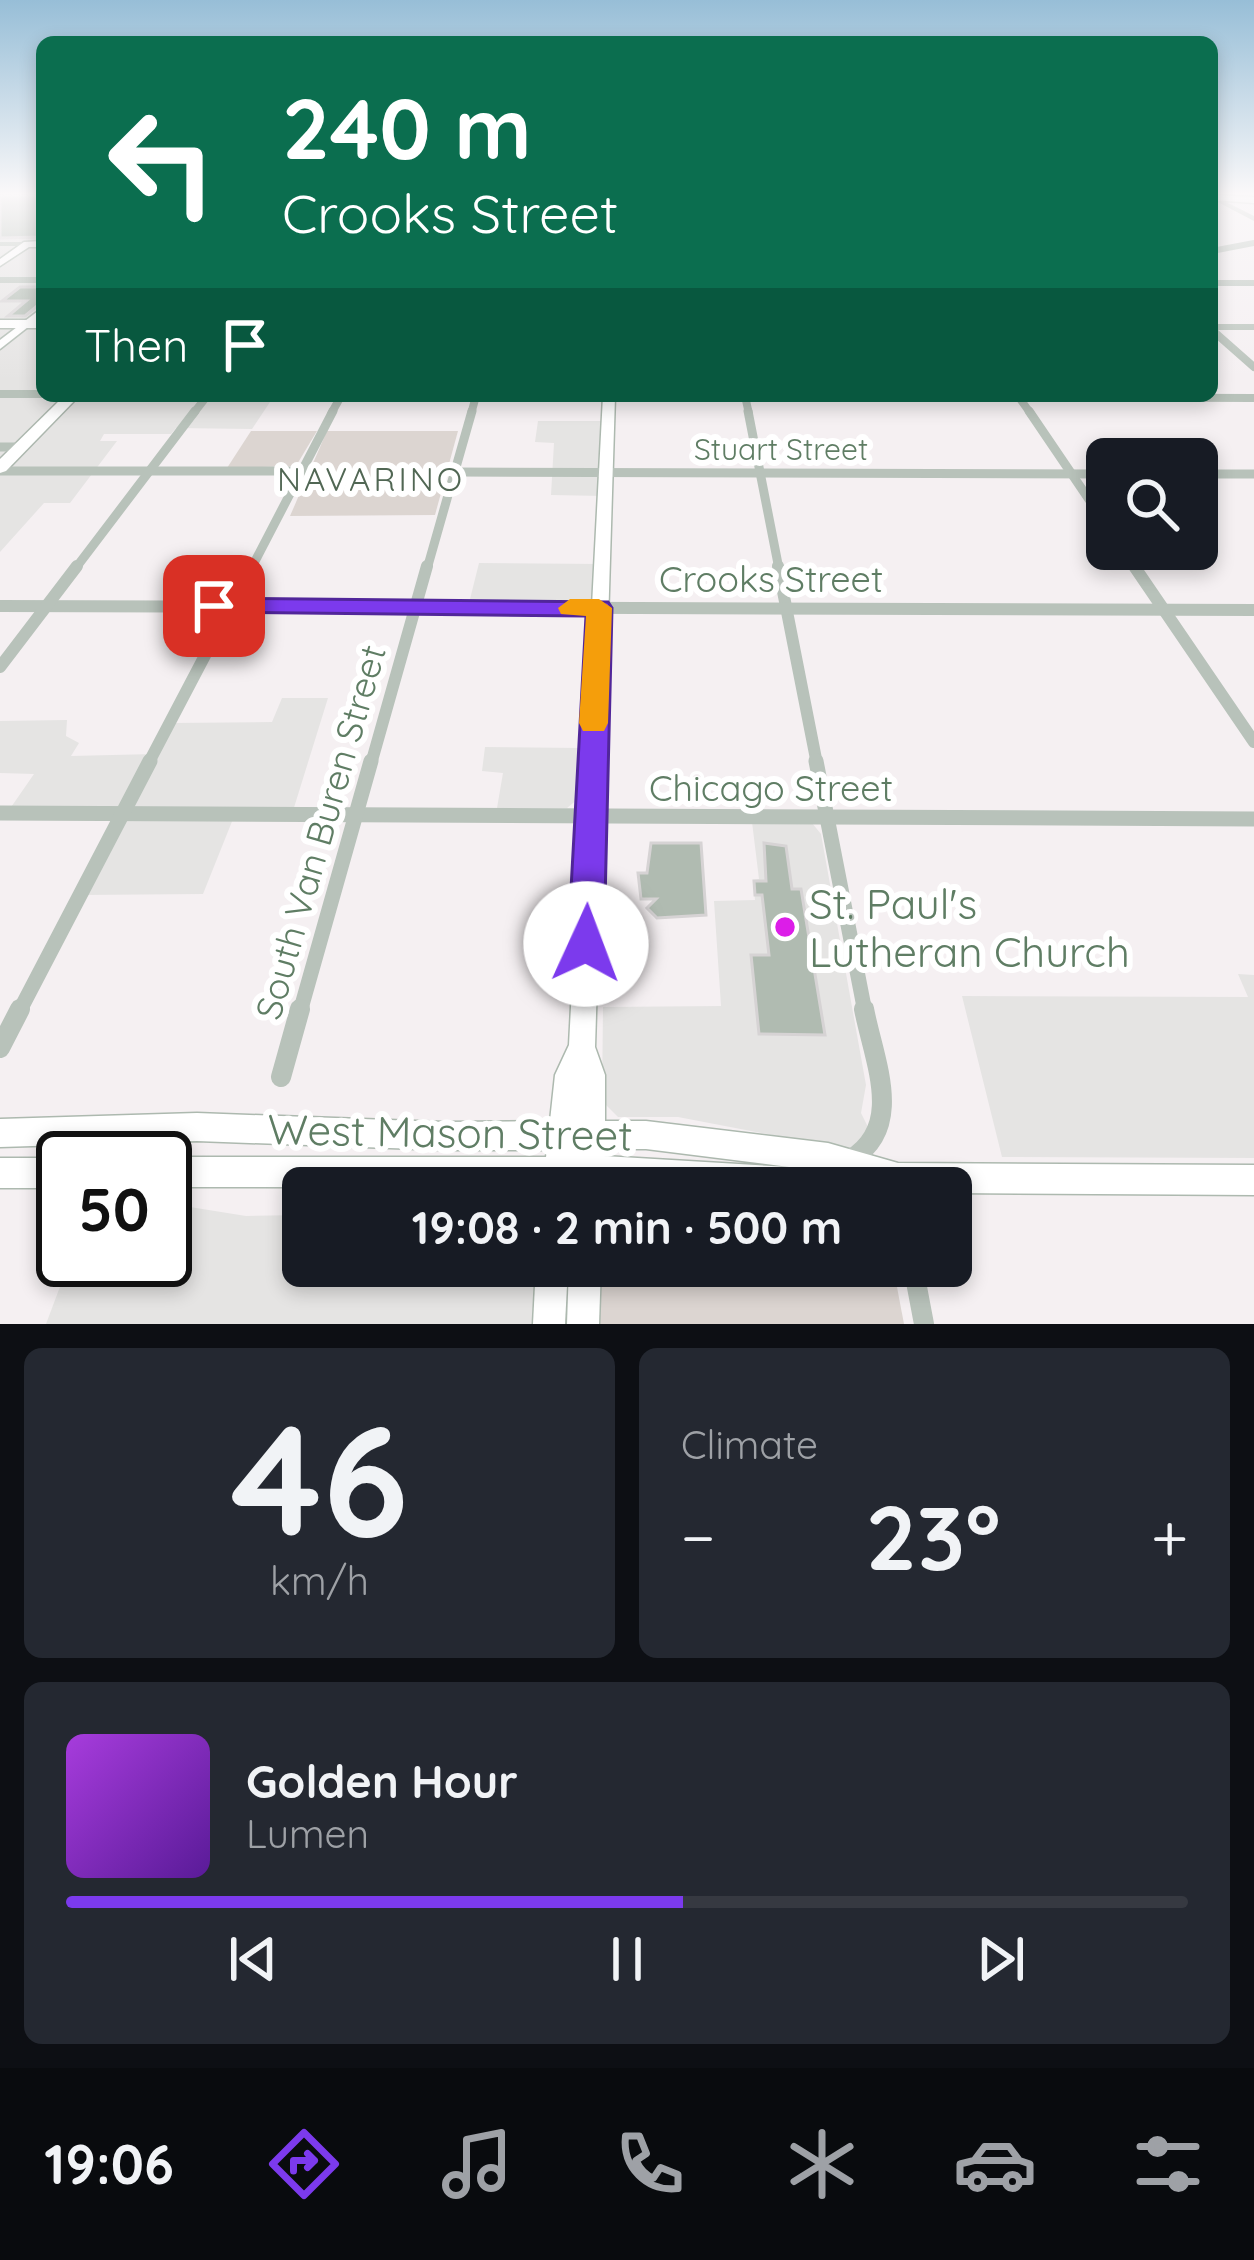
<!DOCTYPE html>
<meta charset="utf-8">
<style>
body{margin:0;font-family:Quicksand,sans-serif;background:#242831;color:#f1f3f6;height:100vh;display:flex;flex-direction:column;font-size:45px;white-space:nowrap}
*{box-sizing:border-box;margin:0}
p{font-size:39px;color:#9ea1a6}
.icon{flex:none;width:66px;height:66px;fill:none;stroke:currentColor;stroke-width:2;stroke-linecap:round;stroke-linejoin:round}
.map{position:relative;height:1324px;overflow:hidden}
.panel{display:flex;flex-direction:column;gap:24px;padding:24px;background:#0d0f14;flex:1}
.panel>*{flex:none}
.banner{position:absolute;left:36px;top:36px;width:1182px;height:366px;border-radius:18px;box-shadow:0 6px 18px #0003;background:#0b6e4f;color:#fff;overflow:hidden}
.buttons{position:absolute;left:1086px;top:438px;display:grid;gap:24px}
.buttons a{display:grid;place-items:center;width:132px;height:132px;border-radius:18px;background:#171b24;box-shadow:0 6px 18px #0003;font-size:60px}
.speed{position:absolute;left:36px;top:1131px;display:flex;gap:24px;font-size:60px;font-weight:700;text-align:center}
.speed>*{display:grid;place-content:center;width:156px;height:156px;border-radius:50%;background:#171b24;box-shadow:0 6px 18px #0003;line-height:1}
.speed .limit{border:6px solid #111;border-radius:18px;background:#fff;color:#111}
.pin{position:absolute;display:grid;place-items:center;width:102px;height:102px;color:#fff;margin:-51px;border-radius:24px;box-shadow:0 6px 18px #0006}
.me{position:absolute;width:132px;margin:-66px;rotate:2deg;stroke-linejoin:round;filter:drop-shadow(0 0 9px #0008)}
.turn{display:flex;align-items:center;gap:42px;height:252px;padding:0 48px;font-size:54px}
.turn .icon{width:156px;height:156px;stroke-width:2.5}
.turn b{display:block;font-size:84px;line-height:102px}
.then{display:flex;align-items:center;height:114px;padding:0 48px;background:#0003;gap:24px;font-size:45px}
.big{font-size:90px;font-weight:800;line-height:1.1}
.panel .widget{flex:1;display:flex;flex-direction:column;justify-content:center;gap:18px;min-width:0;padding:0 42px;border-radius:18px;background:#242831}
.panel .dial{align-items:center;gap:0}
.dial b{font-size:156px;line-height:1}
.song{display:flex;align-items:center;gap:36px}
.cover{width:144px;height:144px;border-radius:18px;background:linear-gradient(135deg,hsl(280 70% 55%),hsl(270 70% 35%))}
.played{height:12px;border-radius:6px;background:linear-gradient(90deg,#7c3aed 55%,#363941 55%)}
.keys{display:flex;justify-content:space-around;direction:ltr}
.heat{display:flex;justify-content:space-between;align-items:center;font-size:66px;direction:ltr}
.panel .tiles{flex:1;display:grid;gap:24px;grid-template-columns:1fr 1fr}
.widget:last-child{grid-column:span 2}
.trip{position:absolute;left:282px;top:1167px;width:690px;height:120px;border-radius:18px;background:#171b24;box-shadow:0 6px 18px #0003;font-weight:800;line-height:120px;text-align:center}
.menu{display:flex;height:192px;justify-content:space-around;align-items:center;background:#090b0e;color:#9ea1a6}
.menu .icon{width:84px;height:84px}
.menu .selected{color:#7c3aed}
.menu b{font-size:54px;color:#f1f3f6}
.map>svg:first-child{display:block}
.built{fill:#e5e4e3}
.green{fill:#dcd5d1}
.building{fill:#b0bbb1;stroke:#d6d3d4;stroke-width:3}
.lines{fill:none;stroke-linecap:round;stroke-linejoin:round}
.secondary-casing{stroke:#adb9af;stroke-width:3}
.primary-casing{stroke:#acb7ae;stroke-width:3}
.minor-far5{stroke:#b8c2ba;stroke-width:6}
.minor-far4{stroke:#b8c2ba;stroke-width:8}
.minor-far3{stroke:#b8c2ba;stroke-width:9}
.minor-far2{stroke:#b8c2ba;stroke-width:12}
.minor-far1{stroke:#b8c2ba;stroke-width:15}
.minor{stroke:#b8c2ba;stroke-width:20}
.tertiary{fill:#b8c2ba;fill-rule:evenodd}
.secondary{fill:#fff;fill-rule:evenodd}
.primary{fill:#fff;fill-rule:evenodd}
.route{fill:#7c3aed;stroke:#51269a;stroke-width:3}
.slow{fill:#f59e0b}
.poi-dot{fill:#dc1de8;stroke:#fff;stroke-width:4.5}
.labels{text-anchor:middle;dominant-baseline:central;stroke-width:12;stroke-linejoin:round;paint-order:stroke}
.far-street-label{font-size:30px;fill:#5f7d64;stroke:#fff}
.far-neighbourhood-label{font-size:33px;letter-spacing:3px;fill:#516754;stroke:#fff}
.street-label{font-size:36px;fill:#5f7d64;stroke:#fff}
.near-poi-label{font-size:42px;fill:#5f7d64;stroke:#fff;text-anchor:start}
.near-street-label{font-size:42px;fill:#5f7d64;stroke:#fff}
</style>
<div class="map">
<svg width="1254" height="1324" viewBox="0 0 1254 1324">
<rect width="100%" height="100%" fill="#f5f0f2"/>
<g class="built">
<path d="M 0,195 L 42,195 L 42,396 L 274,396 L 252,429 L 176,428 L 171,434 L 104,434 L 100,441 L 117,441 L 70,503 L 44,503 L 0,552 Z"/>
<path d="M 538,421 L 607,421 L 604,496 L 551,495 L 554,443 L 535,442 Z"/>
<path d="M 479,563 L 601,564 L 599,608 L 468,607 Z"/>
<path d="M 282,698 L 328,698 L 292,814 L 235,814 L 203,894 L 80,895 L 123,814 L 7,813 L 34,774 L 0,773 L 0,721 L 67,720 L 66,736 L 79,743 L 71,756 L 154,754 L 171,723 L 272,722 Z"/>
<path d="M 485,747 L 580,748 L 578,799 L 567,808 L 497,808 L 503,773 L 482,771 Z"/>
<path d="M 752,822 L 812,823 L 821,834 L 866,1085 L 861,1113 L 870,1131 L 851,1150 L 678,1117 L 618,1117 L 602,1101 L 603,1007 L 721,1006 L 714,901 L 755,900 L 753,880 L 759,879 Z"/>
<path d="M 1238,974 L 1254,975 L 1254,1158 L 1002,1157 L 962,996 L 1248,997 Z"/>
<path d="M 165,1203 L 246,1216 L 303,1215 L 303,1266 L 537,1266 L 533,1324 L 46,1324 L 70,1260 L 165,1260 Z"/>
</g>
<g class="green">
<path d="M 251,431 L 317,431 L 296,466 L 227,468 Z"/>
<path d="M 327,431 L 458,431 L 435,515 L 290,516 Z"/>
<path d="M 595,1266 L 893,1266 L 904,1324 L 594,1324 Z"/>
</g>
<g class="building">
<path d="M 0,195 L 42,195 L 42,237 L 0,238 Z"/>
<path d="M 20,287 L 42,287 L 42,302 L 25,316 L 8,316 L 26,301 L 2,301 Z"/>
<path d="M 651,843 L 701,843 L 706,915 L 657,918 L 647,908 L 656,899 L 641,899 L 638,873 L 647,873 Z"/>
<path d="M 764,843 L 786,846 L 792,889 L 801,889 L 825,1035 L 759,1034 L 751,955 L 769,955 L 762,895 L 755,895 L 754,881 L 766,881 Z"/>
</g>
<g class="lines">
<g class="secondary-casing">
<g id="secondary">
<path d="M 42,241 L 42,247 L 29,247 L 0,266 L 0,259 L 24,242 Z"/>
<path d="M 42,308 L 42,316 L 0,349 L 0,340 Z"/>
<path d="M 603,396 L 615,396 L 595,1047 L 605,1075 L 605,1121 L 646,1121 L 828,1143 L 898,1163 L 1254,1165 L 1254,1195 L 951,1193 L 951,1188 L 165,1187 L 165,1157 L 546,1157 L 547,1150 L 444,1150 L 197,1141 L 0,1147 L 0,1119 L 197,1113 L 444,1122 L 550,1121 L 555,1075 L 569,1045 ZM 604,1149 L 646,1149 L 789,1167 L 604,1156 Z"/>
<rect x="0" y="1158" width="63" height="30"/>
<path d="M 536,1266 L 568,1266 L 565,1324 L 533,1324 Z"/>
<path d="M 569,1266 L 601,1266 L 599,1324 L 567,1324 Z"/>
</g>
</g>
<g class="primary-casing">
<g id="primary">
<path d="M 1212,195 L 1254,197 L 1254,203 L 1212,200 Z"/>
<rect x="0" y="320" width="42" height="8"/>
<path d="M 64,396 L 79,396 L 6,471 L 0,473 L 0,459 Z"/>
</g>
</g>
<g class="minor-far5">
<path d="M 1212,251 L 1254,243"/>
<path d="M 0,280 L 42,280"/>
<path d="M 1212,283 L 1254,283"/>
</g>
<g class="minor-far4">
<path d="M 1212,330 L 1254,367"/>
<path d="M 0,394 L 42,394"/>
<path d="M 685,396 L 1254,398"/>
<path d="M 745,396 L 749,414"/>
<path d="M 1018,396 L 1031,414"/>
<path d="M 193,414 L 207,396"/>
<path d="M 331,414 L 341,396"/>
<path d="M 471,414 L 476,396"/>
</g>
<g class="minor-far3">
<path d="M 748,411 L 779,569"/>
<path d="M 1029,411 L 1107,526"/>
<path d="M 0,447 L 21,447"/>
<path d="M 0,471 L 302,471"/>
<path d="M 454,472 L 1107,474"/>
<path d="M 1197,474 L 1254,474"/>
<path d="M 1123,549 L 1136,569"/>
<path d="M 75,569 L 195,411"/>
<path d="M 251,569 L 333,411"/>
<path d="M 427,569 L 472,411"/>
</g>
<g class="minor-far2">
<path d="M 778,566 L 817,764"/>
<path d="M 1134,566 L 1254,742"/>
<path d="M 0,606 L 1254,610"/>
<path d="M 0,667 L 77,566"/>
<path d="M 148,764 L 252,566"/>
<path d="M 371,764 L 427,566"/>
</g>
<g class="minor-far1">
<path d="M 816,761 L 865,1012"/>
<path d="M 0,813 L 1254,819"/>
<path d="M 19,1012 L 150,761"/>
<path d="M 300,1012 L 371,761"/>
</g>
<g class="minor">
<path d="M 0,1048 L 20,1009"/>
<path d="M 281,1077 L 300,1009"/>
<path d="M 851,1159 C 905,1126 874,1061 864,1009"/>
<path d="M 913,1266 L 924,1324"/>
</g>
<g class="tertiary">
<path d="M 1212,195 L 1254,216 L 1254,221 L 1212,199 Z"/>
<path d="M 0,242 L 27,242 L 31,244 L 27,246 L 0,246 Z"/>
<rect x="1212" y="324" width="42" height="6"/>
</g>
<use href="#secondary" class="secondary"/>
<use href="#primary" class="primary"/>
</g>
<linearGradient id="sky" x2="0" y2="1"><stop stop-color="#97bed7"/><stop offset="0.51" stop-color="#faf8f9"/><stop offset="1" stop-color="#faf8f9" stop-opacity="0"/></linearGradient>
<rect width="1254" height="380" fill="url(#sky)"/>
<path class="route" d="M 214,598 L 608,602 L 612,608 L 604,944 L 599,957 L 586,962 L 573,957 L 568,944 L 586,616 L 205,612 L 201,606 Z"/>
<path class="slow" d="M 570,599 L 599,599 L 612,608 L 608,723 L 604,731 L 583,731 L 579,723 L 586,616 L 561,614 L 558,608 Z"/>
<circle class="poi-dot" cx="785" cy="927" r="12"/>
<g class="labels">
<g class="far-street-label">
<text x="781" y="449">Stuart Street</text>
</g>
<g class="far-neighbourhood-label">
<text x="371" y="478">NAVARINO</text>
</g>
<g class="street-label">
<text x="771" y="578">Crooks Street</text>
<text x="771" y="787">Chicago Street</text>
<text transform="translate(320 832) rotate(-74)">South Van Buren Street</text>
</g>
<g class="near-poi-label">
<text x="809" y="903">St. Paul's<tspan x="809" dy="48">Lutheran Church</tspan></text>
</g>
<g class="near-street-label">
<text transform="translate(450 1132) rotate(1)">West Mason Street</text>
</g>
</g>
</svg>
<div class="buttons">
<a><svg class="icon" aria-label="search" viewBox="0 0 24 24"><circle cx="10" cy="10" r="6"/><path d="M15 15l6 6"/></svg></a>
</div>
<div class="speed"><div class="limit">50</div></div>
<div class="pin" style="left:214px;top:606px;background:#d93025"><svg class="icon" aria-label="arrive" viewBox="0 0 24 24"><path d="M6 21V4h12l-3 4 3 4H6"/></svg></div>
<svg class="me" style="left:586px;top:944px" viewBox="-20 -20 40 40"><circle r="19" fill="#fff"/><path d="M0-13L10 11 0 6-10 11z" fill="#7c3aed"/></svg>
<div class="trip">19:08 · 2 min · 500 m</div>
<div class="banner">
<div class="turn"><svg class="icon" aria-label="left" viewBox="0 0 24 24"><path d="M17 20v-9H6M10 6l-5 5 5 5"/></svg><div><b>240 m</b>Crooks Street</div></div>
<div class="then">Then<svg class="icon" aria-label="arrive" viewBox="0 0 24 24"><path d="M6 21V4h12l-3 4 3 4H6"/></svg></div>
</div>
</div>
<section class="panel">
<div class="tiles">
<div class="widget dial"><b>46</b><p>km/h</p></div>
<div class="widget"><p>Climate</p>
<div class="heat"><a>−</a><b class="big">23°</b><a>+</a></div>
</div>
<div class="widget">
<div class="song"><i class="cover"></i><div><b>Golden Hour</b><p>Lumen</p></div></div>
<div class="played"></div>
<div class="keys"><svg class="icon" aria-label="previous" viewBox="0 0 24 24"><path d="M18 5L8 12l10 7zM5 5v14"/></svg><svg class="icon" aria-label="pause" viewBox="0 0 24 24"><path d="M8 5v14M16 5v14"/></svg><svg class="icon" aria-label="next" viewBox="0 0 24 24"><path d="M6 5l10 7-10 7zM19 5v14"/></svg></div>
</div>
</div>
</section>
<nav class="menu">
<b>19:06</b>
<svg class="icon selected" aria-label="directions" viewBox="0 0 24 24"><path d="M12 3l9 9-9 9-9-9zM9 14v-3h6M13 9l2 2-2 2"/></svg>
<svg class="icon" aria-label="music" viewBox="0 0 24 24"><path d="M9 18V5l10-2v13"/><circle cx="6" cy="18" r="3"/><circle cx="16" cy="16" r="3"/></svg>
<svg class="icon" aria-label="phone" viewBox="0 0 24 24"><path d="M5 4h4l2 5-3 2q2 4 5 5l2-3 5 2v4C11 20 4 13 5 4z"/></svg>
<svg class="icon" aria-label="climate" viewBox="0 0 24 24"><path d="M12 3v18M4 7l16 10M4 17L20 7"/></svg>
<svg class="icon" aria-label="car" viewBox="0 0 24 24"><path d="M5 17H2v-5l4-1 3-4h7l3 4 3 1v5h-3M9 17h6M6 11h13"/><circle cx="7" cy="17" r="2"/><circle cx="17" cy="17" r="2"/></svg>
<svg class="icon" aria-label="filters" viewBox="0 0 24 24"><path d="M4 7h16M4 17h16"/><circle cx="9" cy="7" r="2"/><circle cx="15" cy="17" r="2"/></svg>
</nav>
